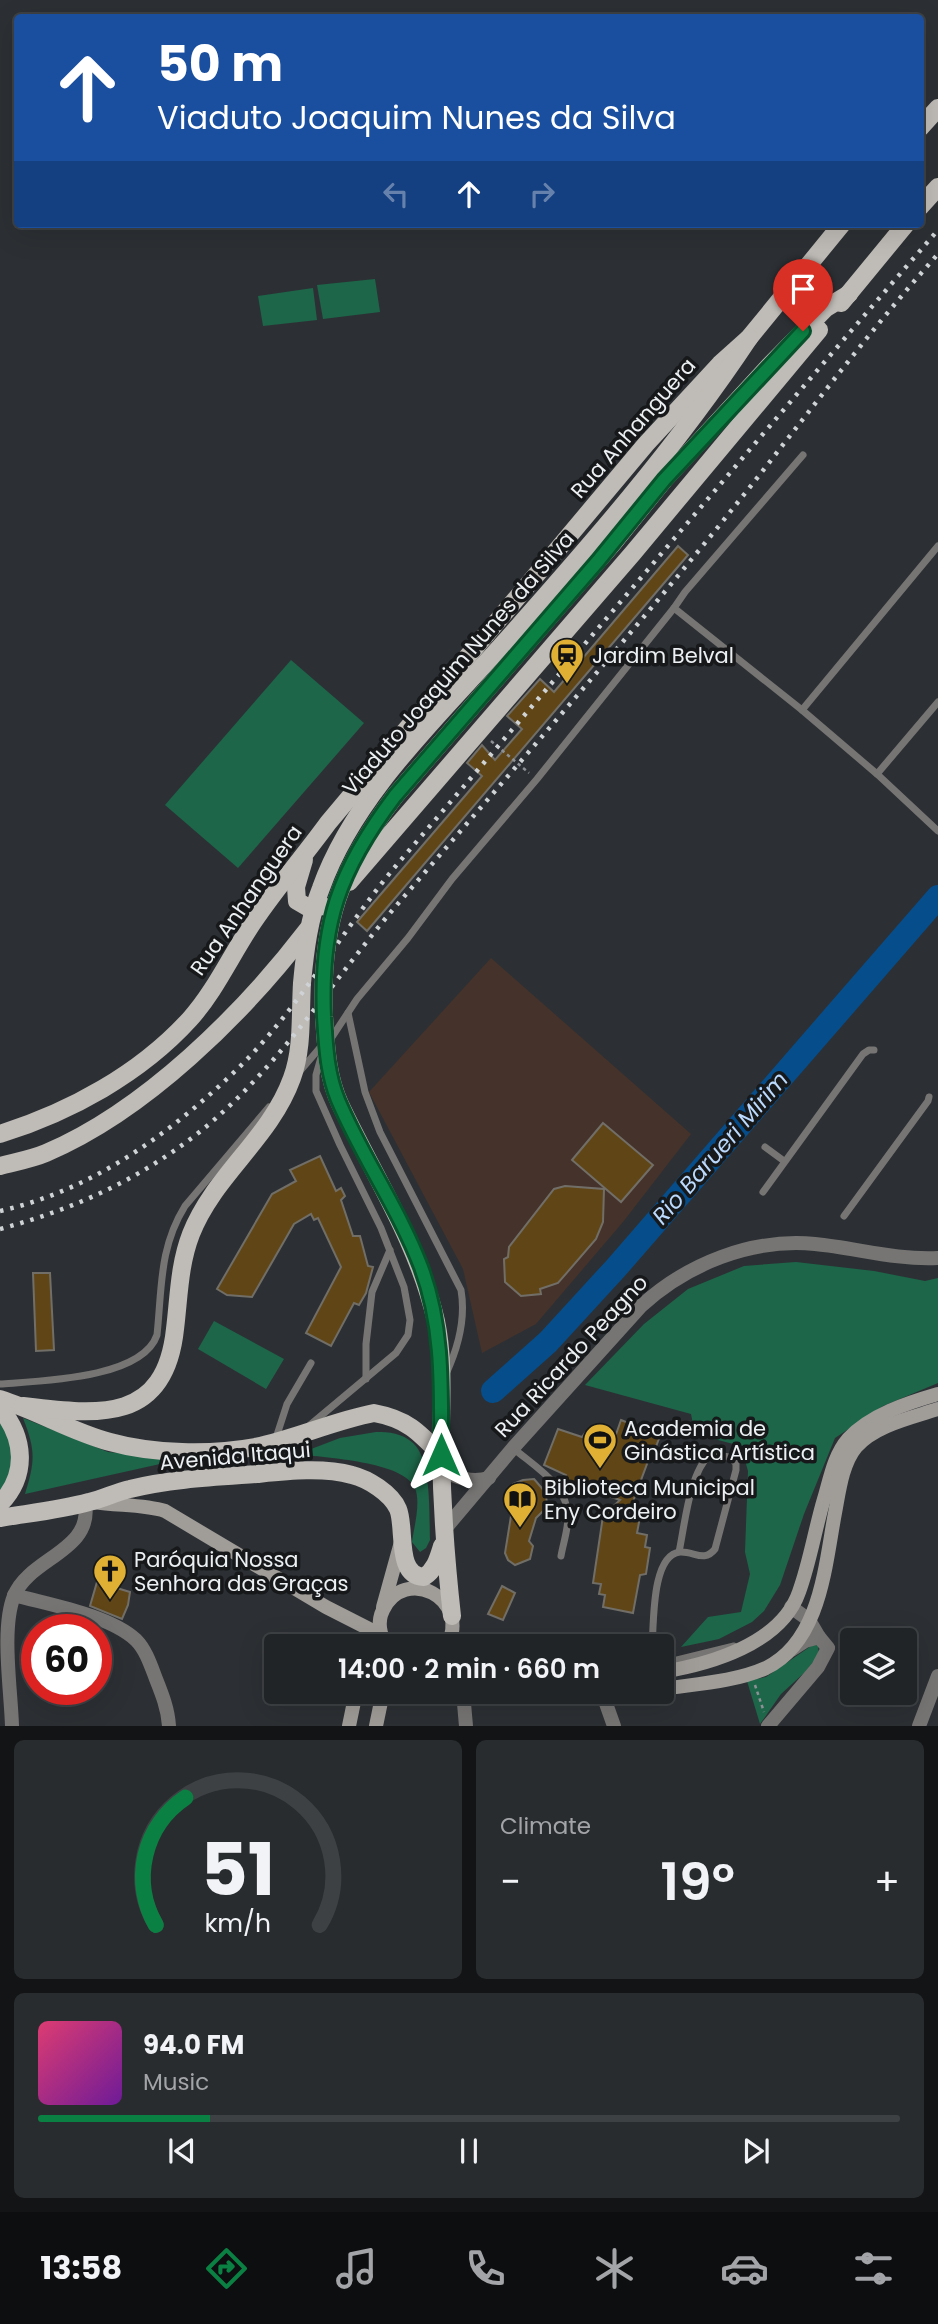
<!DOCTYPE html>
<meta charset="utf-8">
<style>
body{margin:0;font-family:Poppins,sans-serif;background:#292c2f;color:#f1f3f6;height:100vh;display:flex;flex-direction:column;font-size:26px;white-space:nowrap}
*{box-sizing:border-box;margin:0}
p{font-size:23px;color:#a2a4a7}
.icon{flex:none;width:38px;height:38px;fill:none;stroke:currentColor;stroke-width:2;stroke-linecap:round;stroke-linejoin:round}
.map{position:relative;height:1726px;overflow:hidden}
.side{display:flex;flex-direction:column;gap:14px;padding:14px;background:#121415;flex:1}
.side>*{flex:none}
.banner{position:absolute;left:14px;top:14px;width:910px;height:214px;border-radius:7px;box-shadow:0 7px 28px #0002,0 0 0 2px #3e4144;background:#1a4fa0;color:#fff;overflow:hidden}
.buttons{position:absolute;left:840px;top:1628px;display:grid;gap:14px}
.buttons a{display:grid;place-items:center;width:77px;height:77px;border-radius:7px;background:#212427;box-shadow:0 7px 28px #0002,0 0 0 2px #3e4144;font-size:35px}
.speed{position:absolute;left:21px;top:1614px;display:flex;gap:14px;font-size:35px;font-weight:700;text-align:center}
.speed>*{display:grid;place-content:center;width:91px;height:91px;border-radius:50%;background:#212427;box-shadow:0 7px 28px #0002,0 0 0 2px #3e4144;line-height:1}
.speed .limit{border:10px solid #d22;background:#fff;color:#111}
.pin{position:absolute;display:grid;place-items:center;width:60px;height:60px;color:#fff;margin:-72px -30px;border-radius:50% 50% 50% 0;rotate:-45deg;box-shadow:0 0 7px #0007}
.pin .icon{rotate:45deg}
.me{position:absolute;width:77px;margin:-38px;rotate:0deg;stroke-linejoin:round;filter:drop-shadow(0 0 5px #0008)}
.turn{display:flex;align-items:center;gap:24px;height:147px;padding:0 28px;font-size:32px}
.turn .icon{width:91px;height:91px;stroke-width:2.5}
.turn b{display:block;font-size:49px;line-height:60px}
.lanes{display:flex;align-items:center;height:66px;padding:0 28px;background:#0003;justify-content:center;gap:35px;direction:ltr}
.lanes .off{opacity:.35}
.big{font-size:52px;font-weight:600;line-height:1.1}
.side .tile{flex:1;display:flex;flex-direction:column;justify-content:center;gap:10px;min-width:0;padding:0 24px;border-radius:10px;background:#292c2f}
.side .dial{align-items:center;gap:0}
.dial svg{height:182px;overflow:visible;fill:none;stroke:#3e4144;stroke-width:7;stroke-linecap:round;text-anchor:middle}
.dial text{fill:#f1f3f6;stroke:none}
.song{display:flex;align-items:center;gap:21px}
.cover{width:84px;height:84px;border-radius:10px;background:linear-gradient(135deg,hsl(340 70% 55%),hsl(280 70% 35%))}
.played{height:7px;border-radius:4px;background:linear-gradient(90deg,#0b8043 20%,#3e4144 20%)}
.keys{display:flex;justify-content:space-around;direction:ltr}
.heat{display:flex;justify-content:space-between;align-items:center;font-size:38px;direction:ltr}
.side .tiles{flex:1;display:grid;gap:14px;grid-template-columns:1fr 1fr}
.tile:last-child{grid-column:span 2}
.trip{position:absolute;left:264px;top:1634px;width:410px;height:70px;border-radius:7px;background:#212427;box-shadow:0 7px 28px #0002,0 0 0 2px #3e4144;font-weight:600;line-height:70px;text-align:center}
.dock{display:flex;height:112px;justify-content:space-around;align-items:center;background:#0d0e10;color:#a2a4a7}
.dock .icon{width:49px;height:49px}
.dock .selected{color:#0b8043}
.dock b{font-size:32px;color:#f1f3f6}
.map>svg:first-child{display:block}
.education{fill:#45322b}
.green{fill:#1d6649}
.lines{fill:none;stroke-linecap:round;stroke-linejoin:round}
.river{stroke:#064d8b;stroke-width:24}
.building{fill:#604617;stroke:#716e68;stroke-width:2}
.path{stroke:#8d9094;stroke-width:2.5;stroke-dasharray:3.5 3.5;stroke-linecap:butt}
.service{stroke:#777573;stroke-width:7}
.minor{stroke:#777573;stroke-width:14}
.tertiary{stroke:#777573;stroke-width:14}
.secondary{stroke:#a09d99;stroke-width:14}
.primary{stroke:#bfbbb6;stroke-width:18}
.rail{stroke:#d0d3d6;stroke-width:4.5;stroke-dasharray:3.5 7;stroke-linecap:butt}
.route-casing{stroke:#07532c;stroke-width:18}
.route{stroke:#0b8043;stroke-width:12}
.labels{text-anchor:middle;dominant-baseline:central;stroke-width:7;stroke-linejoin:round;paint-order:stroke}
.street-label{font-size:21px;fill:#edf0f3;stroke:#16181a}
.poi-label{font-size:21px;fill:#edf0f3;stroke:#16181a;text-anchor:start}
.water-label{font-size:23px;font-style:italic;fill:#bad9fd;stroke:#16181a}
</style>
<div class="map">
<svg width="938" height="1726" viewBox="0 0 938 1726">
<rect width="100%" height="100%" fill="#2c3034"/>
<path class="education" d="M 491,958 L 691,1134 L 623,1222 L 536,1324 L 482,1353 L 463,1269 L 369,1092 Z"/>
<g class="green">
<path d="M 375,279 L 380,312 L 323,319 L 317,285 Z"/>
<path d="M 313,288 L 317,320 L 263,326 L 258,296 Z"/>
<path d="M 291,660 L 364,723 L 238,868 L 165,805 Z"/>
<path d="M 796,1262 L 874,1271 L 925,1281 L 938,1278 L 938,1383 L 883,1406 L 835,1438 L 804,1514 L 780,1585 L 764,1611 L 752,1622 L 719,1639 L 681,1647 L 708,1617 L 741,1612 L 750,1574 L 745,1552 L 748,1471 L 741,1446 L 695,1434 L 691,1414 L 585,1385 L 644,1324 L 688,1289 L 744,1266 Z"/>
<path d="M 214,1321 L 284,1359 L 266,1389 L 198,1349 Z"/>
<path d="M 23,1418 L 108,1452 L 168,1458 L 169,1462 L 25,1494 C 35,1462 36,1451 23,1418 Z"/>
<path d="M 0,1421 C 21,1454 17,1463 0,1496 Z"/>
<path d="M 376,1432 C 389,1432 402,1433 413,1443 C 432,1460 429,1515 430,1540 L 426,1548 L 420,1552 L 412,1542 C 414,1527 421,1503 415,1488 C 403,1461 325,1458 298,1454 L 340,1438 Z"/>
<path d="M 814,1644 L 818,1646 L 819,1655 L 805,1672 L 781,1694 L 760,1724 L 747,1681 L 766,1677 Z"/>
</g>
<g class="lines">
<path class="river" d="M 493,1391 L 548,1342 L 615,1269 L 938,897"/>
</g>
<g class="building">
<path d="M 678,546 L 688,555 L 367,931 L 357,922 L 482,776 L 467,763 L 482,745 L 495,760 L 522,729 L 507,716 L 540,679 L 554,692 Z"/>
<path d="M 603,1123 L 653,1165 L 621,1202 L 572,1160 Z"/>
<path d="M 320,1156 L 336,1191 L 341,1188 L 345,1196 L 341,1200 L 353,1236 L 360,1236 L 368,1266 L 373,1267 L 366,1293 L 359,1305 L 354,1303 L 331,1346 L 306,1333 L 341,1267 L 318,1218 L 314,1220 L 311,1214 L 294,1224 L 252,1297 L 227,1295 L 217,1289 L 272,1194 L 296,1181 L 290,1170 Z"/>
<path d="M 565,1186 L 604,1189 L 603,1222 L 596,1239 L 558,1283 L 540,1289 L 541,1294 L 521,1296 L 505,1282 L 504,1259 L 508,1257 L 509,1247 L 554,1189 Z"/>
<path d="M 33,1273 L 50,1273 L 54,1350 L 36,1351 Z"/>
<path d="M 621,1420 L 660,1436 L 655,1449 L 653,1448 L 628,1515 L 640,1517 L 637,1533 L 647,1535 L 645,1547 L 650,1548 L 646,1574 L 640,1575 L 633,1613 L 603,1607 L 605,1595 L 599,1594 L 601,1584 L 593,1583 L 603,1516 L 620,1500 L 565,1481 L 566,1475 L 544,1465 L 558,1429 L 582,1437 L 585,1433 L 613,1443 Z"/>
<path d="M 534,1479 L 546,1493 L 547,1507 L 536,1518 L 529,1541 L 533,1546 L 530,1559 L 515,1565 L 508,1560 L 505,1553 L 511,1516 L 507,1498 L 508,1491 L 513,1484 L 523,1480 Z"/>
<path d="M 97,1582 L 130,1592 L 128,1605 L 122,1619 L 90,1606 Z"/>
<path d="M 502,1586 L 515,1593 L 503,1620 L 488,1614 Z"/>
</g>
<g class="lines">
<g class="path">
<path d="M 491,741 L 529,773"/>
<path d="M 755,1685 L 764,1712"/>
</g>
<g class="service">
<path d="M 803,455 L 685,592 L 674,608 L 802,710 L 877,774 L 938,831"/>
<path d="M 802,710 L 938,546"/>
<path d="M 877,774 L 938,702"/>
<path d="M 348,1013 L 365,1092 L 380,1132 L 461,1290 C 466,1319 458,1348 446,1374"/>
<path d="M 330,1040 L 357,999 L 408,938 L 452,879 L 537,779 L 674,608"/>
<path d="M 300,1071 L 324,1043"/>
<path d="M 765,1147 L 784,1161"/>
<path d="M 763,1192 L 863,1054 L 869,1050 L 874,1050"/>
<path d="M 844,1216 L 928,1101 L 929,1097"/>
<path d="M 366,1379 L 366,1344 L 372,1292 L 390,1250"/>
<path d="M 0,1384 C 40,1381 142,1379 157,1335 C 162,1288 159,1248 185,1206 L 269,1107"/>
<path d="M 310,1425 L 396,1353 L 408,1335 L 410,1320 L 404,1287 L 381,1228 L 340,1145 L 316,1091 L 316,1075 L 322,1054"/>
<path d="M 275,1441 L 287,1404 L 311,1363"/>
<path d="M 513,1448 C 535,1467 568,1485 568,1517 C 568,1530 563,1544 561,1556"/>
<path d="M 652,1647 C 654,1625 651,1555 680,1552 C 694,1551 704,1563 715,1549 L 736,1470 L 736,1463 L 729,1457 L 710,1454 C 689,1474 685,1524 679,1552"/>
<path d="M 662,1657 L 673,1661 L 734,1646"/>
</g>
<g class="minor">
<path d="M 14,1595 C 50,1605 109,1615 136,1640 C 146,1650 151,1666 156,1679 C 162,1694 168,1709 169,1726"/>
<path d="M 791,1607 L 809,1620 L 819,1637"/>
<path d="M 463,1692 L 466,1726"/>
<path d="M 603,1695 L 614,1726"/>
<path d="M 12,1726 C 11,1690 1,1628 14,1596 C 29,1558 93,1551 85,1504"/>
<path d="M 768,1726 L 818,1667 L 828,1648 L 819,1637 L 805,1641 L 791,1650"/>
<path d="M 919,1726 L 938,1676"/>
</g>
<g class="tertiary">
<path d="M 442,1470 C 457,1478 472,1483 489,1478"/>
<path d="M 444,1530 L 513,1448 L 641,1306 C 687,1264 751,1238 815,1244 C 857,1248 894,1260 938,1258"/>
</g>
<g class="secondary">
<path d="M 94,1502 C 117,1506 143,1504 165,1511 L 326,1607 L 381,1635 L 376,1647"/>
<path d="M 383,1607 L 401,1542"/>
<path d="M 387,1647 C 380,1635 377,1622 383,1610 C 404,1565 472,1597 447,1647"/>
<path d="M 662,1672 C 710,1664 781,1644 799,1592 C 810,1562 815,1529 824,1499 C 830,1479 834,1455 848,1439 C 870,1415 907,1403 938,1394"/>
<path d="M 662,1689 C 695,1684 735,1682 766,1668 C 821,1641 825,1565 835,1513 C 839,1492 842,1464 856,1447 C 876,1425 911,1418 938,1409"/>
<path d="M 519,1692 L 603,1695 L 629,1692"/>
<path d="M 349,1726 L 356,1692"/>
<path d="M 376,1726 L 383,1692"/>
</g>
<g class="primary">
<path d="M 920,128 L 938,108"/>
<path d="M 920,207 L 938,187"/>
<path d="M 841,303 L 906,224"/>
<path d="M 304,860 L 296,887 L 297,901 L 309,908 L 323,906"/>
<path d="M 349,882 L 633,553 L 819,330"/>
<path d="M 0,1134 C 70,1112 140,1074 190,1019 C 216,990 232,953 254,921 C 277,887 304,856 328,823 L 646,444 L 720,364 L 749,338 L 842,224"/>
<path d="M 0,1166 C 15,1162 32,1159 46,1153 C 145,1111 243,1014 308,929"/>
<path d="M 0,1399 C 38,1411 72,1432 110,1442 C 153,1454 211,1455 255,1447 C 295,1439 333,1421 374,1413 C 407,1419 419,1432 441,1455"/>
<path d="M 23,1406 C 98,1415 165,1424 175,1329 C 179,1297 179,1265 191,1234 C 214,1175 270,1139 292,1078 C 303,1048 300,1015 302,983 C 305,951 309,918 321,888 C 354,795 437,718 502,645 C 589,547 676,448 749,338"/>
<path d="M 0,1408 C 25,1438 28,1475 0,1504"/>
<path d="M 0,1518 C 30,1513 60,1510 89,1502 C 103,1499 116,1492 130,1489 C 170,1479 215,1477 257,1474 C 287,1471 323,1467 352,1475 C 368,1479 391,1493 398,1509 C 406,1528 395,1576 424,1577 C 435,1570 438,1559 442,1546"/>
<path d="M 452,1616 C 446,1562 442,1508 441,1453 C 440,1409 445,1364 436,1321 C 417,1240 375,1178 340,1104 C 327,1076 326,1046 324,1016 C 320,924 340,869 395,796 L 614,542 L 664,480 L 769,366 L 826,308 L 849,294"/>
</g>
<g class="rail">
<path d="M 0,1211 C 89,1191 164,1138 229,1077 C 297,1014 341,930 400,861 C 580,651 757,439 938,230"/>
<path d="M 0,1229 C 74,1209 136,1181 197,1134 C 277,1071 331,982 396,906 C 498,787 601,670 700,549 C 781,451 854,348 938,254"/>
</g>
</g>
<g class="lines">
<g class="route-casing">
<path id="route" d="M 441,1455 C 441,1392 444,1328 421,1267 C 399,1209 362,1157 338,1100 C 327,1073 326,1046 324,1017 C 320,924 339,870 395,796 L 598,561 L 664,480 L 803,331"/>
</g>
<use href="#route" class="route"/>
</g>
<defs>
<g id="station-pin" transform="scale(1.75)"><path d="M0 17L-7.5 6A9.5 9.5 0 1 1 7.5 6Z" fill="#e0b034" stroke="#16181a"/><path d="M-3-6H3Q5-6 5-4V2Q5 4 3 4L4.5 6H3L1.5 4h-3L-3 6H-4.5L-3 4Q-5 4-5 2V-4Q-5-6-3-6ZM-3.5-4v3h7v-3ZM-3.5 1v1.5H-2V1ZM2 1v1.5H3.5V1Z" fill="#111"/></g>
<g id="stadium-pin" transform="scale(1.75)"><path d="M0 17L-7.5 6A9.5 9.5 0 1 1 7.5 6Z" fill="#e0b034" stroke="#16181a"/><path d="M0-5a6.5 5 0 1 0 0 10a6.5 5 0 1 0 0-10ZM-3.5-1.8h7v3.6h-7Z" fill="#111"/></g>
<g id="library-pin" transform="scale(1.75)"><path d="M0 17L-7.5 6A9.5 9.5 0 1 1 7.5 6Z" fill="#e0b034" stroke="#16181a"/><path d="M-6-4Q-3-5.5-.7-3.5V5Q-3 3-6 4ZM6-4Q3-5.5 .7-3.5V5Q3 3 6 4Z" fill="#111"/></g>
<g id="church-pin" transform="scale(1.75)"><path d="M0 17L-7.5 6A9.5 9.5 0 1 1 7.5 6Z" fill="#e0b034" stroke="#16181a"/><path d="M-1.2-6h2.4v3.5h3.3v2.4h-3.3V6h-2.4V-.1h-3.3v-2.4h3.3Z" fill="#111"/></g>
</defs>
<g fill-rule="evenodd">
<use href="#station-pin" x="567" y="655"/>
<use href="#stadium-pin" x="600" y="1440"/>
<use href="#library-pin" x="520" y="1499"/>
<use href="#church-pin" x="110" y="1571"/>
</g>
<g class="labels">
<g class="street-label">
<text transform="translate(633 428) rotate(-49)">Rua Anhanguera</text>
<text transform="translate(458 663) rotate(-49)">Viaduto Joaquim Nunes da Silva</text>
<text transform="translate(246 900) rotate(-55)">Rua Anhanguera</text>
<text transform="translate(571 1356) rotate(-47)">Rua Ricardo Peagno</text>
<text transform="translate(235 1456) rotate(-5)">Avenida Itaqui</text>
</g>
<g class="poi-label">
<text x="592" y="655">Jardim Belval</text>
<text x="624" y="1428">Academia de<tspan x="624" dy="24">Ginástica Artística</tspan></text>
<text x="544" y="1487">Biblioteca Municipal<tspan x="544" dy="24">Eny Cordeiro</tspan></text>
<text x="134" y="1559">Paróquia Nossa<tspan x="134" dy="24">Senhora das Graças</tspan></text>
</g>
<g class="water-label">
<text transform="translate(720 1148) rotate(-49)">Rio Barueri Mirim</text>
</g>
</g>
</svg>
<div class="buttons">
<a><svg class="icon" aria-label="layers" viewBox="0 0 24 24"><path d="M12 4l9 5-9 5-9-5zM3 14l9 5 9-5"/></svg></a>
</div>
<div class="speed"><div class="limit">60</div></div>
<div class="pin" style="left:803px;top:331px;background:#d93025"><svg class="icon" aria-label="arrive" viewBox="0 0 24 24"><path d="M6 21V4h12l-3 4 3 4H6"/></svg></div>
<svg class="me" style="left:441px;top:1455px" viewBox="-20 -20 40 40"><path d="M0-17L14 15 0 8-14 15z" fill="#0b8043" stroke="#fff" stroke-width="4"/></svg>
<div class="trip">14:00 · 2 min · 660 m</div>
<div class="banner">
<div class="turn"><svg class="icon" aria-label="ahead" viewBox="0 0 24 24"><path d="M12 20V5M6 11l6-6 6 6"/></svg><div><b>50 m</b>Viaduto Joaquim Nunes da Silva</div></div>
<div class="lanes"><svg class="icon off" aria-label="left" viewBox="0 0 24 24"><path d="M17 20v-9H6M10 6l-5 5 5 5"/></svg><svg class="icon" aria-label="ahead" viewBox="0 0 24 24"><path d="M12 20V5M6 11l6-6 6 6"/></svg><svg class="icon off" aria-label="right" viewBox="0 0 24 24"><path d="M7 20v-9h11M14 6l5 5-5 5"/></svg></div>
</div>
</div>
<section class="side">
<div class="tiles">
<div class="tile dial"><svg viewBox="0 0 100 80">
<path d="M14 69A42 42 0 1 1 86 69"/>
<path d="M14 69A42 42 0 0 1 27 13" stroke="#0b8043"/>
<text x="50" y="56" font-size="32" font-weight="700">51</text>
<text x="50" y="72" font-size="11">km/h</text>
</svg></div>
<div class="tile"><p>Climate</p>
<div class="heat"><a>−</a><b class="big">19°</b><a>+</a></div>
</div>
<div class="tile">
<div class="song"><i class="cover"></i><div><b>94.0 FM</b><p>Music</p></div></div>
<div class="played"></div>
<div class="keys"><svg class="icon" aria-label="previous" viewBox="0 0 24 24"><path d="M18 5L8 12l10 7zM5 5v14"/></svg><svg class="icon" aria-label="pause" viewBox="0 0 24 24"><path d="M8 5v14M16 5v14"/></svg><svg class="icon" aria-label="next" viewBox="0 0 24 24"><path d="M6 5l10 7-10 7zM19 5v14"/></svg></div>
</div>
</div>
</section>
<nav class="dock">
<b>13:58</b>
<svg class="icon selected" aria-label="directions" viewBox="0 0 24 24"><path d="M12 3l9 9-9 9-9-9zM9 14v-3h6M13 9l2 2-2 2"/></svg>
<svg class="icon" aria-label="music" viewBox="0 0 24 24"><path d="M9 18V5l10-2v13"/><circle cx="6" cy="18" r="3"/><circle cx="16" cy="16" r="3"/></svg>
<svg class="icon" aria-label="phone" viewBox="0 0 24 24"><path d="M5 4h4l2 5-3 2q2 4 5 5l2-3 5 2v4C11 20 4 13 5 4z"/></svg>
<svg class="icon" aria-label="climate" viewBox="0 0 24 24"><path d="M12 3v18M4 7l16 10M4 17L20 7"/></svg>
<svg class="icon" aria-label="car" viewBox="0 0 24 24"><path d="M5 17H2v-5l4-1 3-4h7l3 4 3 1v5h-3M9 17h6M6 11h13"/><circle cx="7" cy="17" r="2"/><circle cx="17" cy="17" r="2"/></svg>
<svg class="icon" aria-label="filters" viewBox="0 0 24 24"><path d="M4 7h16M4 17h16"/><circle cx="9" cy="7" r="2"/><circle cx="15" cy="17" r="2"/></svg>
</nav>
